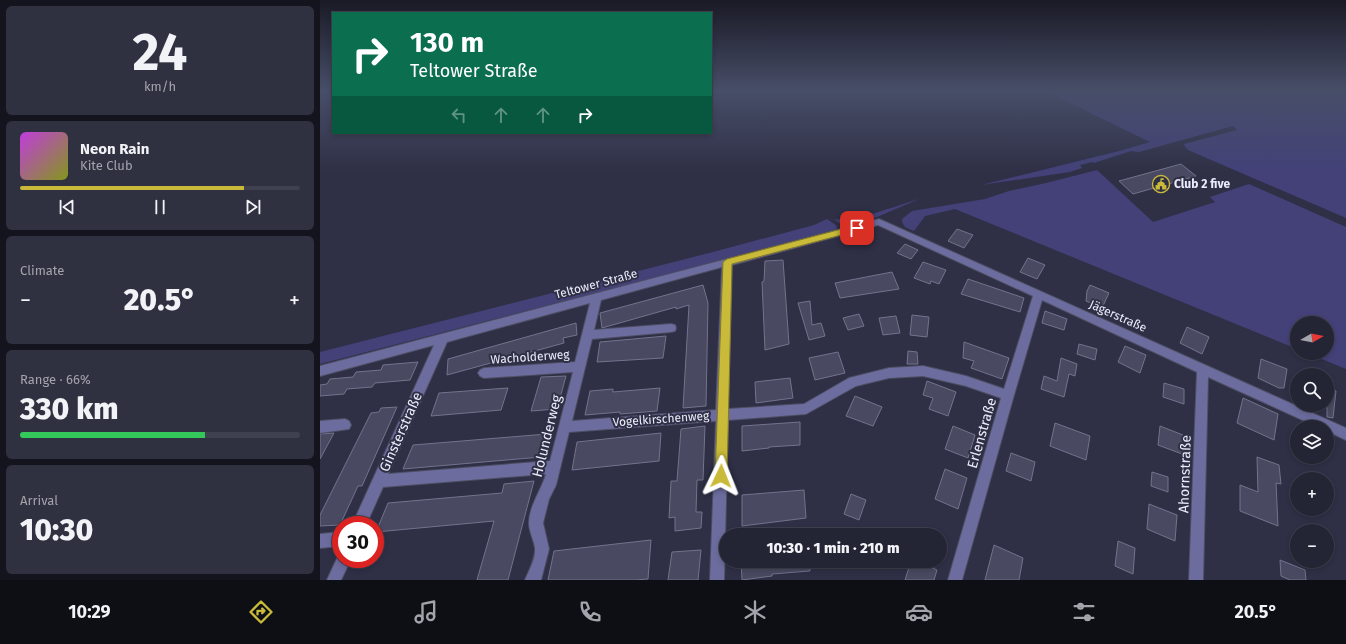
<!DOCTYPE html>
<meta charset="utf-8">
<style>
body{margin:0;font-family:"Fira Sans",sans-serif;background:#2f3040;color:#f1f3f6;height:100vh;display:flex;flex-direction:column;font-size:15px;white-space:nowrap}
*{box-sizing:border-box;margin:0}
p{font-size:13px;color:#a3a4ac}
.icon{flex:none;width:22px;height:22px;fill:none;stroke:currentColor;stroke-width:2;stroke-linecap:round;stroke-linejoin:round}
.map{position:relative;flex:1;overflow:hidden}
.panel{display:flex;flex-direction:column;gap:6px;padding:6px;background:#13141d;width:320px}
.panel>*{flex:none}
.guide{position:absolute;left:12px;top:12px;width:380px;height:122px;border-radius:0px;box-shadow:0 2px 6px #0003,0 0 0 1px #40414f;background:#0b6e4f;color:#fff;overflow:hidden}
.needle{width:26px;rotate:81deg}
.fabs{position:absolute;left:970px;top:316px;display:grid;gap:8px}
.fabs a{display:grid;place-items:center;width:44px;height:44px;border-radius:50%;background:#232434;box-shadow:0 2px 6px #0003,0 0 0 1px #40414f;font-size:20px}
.speed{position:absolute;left:12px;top:516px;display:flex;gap:8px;font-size:20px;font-weight:700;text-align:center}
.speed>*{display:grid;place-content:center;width:52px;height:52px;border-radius:50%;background:#232434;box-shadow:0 2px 6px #0003,0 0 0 1px #40414f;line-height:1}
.speed .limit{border:6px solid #d22;background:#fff;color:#111}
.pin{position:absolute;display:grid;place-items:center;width:34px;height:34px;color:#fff;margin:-17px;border-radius:8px;box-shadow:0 2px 6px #0006}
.me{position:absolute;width:44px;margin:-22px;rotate:2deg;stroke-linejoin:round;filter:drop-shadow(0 0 3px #0008)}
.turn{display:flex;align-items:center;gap:14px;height:84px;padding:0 12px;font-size:18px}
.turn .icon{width:52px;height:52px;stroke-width:2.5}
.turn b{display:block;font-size:28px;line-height:34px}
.lanes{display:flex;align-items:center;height:38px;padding:0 12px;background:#0003;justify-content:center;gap:20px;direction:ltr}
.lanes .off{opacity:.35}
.big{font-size:30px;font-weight:800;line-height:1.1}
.panel .card{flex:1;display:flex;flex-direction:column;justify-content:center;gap:6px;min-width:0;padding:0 14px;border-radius:6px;background:#2f3040}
.panel .dial{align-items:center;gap:0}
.dial b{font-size:52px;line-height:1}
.song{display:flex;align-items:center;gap:12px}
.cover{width:48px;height:48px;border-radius:6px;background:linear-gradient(135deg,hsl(290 70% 55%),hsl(70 70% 35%))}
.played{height:4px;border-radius:2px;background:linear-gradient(90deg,#c9ba3a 80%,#40414f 80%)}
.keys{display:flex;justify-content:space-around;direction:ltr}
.heat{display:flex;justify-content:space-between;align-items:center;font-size:22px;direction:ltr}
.charge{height:6px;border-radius:3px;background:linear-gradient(90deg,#34c759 66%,#40414f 0)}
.trip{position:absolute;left:399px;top:528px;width:228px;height:40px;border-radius:20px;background:#232434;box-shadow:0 2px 6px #0003,0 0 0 1px #40414f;font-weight:800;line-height:40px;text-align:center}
.tab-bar{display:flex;height:64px;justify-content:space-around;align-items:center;background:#0e0e15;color:#a3a4ac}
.tab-bar .icon{width:28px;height:28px}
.tab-bar .current{color:#c9ba3a}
.tab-bar b{font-size:18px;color:#f1f3f6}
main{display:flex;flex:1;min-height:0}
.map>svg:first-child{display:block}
.green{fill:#434178}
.building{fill:#494a61;stroke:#72738d}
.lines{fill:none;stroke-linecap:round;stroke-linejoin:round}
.street-casing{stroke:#4d4e63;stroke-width:2}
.street{fill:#6c6d9e;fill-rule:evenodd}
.route{fill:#c9ba3a;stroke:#837926}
.labels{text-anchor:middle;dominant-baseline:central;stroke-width:4;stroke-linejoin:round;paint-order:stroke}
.poi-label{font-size:12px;font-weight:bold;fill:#ebecfb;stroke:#2f3046;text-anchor:start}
.street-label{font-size:12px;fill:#ebecfb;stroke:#2f3046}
.near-street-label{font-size:14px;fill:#ebecfb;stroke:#2f3046}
</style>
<main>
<section class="panel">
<div class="card dial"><b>24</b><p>km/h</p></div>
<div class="card">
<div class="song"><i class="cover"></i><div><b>Neon Rain</b><p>Kite Club</p></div></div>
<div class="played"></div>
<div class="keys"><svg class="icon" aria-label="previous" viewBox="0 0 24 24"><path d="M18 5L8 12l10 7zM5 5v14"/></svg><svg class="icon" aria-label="pause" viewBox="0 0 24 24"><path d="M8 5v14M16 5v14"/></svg><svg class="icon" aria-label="next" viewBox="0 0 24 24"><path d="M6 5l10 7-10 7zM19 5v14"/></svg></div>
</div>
<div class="card"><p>Climate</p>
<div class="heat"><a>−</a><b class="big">20.5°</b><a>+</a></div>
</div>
<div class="card"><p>Range · 66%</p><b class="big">330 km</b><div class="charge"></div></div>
<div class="card"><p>Arrival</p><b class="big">10:30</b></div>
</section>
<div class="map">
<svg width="1026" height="580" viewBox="0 0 1026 580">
<rect width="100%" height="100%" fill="#2f3046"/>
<g class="green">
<path d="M 723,90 L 1026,90 L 1026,218 L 868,150 L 864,145 L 864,144 L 917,130 L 913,126 L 819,152 L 811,151 L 774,163 L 772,162 L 760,165 L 762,168 L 750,172 L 661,185 L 799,151 L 830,142 Z"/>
<path d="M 777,170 L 833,222 L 895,202 L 890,197 L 929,184 L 1026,227 L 1026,369 L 987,353 L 1007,353 L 1007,323 L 977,323 L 977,349 L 635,209 L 605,216 L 594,231 C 587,228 582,227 582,219 L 592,211 L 665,199 L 689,191 L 726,183 Z"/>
<path d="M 599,199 L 557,217 L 526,226 L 522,225 L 514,219 C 535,223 577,205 599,199 Z"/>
<path d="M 507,219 L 517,226 L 516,231 L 0,364 L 0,352 L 393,252 L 494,225 Z"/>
</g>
<g class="building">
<path d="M 861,164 L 876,176 L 813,194 L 799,181 Z"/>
<path d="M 637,229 L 653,235 L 644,248 L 628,241 Z"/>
<path d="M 585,244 L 598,250 L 591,259 L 577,253 Z"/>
<path d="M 708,258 L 725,265 L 717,279 L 700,272 Z"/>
<path d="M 463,260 L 469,344 L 445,350 L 442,282 L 444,281 L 445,261 Z"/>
<path d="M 603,262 L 626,270 L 619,284 L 611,281 L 610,284 L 594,278 Z"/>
<path d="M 572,272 L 579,289 L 520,298 L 515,283 Z"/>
<path d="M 648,279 L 704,298 L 700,312 L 641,294 Z"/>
<path d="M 383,285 L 388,303 L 386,406 L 363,408 L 369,305 L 356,309 L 356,307 L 282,328 L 280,313 Z"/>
<path d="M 770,285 L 789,293 L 782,308 L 766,301 L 767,291 Z"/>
<path d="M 490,301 L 492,325 L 501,323 L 505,336 L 489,340 L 478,303 Z"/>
<path d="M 725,311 L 747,319 L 744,330 L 722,323 Z"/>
<path d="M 539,314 L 544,326 L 528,330 L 523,318 Z"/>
<path d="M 592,315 L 609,317 L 607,337 L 590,335 Z"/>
<path d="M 576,316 L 580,333 L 563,335 L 559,318 Z"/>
<path d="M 256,323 L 257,335 L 243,338 L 244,343 L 127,375 L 128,359 Z"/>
<path d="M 867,327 L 889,337 L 882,354 L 860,343 Z"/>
<path d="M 346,336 L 343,358 L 277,362 L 280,342 Z"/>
<path d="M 644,342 L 689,358 L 682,379 L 651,368 L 654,361 L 643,358 Z"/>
<path d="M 759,344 L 777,349 L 775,360 L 757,354 Z"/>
<path d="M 805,346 L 826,355 L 820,373 L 798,362 Z"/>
<path d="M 588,351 L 597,352 L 598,364 L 587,364 Z"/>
<path d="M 518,352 L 525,373 L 495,380 L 489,358 Z"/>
<path d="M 741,358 L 757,364 L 755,376 L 749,374 L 744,397 L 721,389 L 724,376 L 737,381 Z"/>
<path d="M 941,359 L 967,369 L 964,388 L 959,388 L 938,378 Z"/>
<path d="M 98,362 L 90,380 L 55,383 L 52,387 L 27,389 L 24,394 L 0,396 L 0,385 L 7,384 L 10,379 L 33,377 L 36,372 L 61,370 L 63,365 Z"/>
<path d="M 246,376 L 237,409 L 211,411 L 221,377 Z"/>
<path d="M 470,378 L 473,398 L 436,403 L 435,382 Z"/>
<path d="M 607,381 L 636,392 L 628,416 L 609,409 L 613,398 L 603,395 Z"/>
<path d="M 844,383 L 864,389 L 864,404 L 843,397 Z"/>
<path d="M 1007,387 L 1016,391 L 1013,418 L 1007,417 Z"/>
<path d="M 188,388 L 181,410 L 111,416 L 119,393 Z"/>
<path d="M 340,388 L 337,411 L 300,414 L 300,412 L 265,415 L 270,391 L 293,389 L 293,392 Z"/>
<path d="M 535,396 L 562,407 L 553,426 L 526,416 Z"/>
<path d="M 923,398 L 958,414 L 954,440 L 917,423 Z"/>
<path d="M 77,407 L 42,486 L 38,486 L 20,525 L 0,526 L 0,515 L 51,413 L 59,412 L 61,408 Z"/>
<path d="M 480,422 L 480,445 L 449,447 L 449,448 L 422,451 L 422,426 Z"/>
<path d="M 735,423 L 770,436 L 766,460 L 730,446 Z"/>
<path d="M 385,426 L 383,480 L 377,480 L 376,512 L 382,512 L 381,528 L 355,531 L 355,517 L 349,518 L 351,481 L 357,481 L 361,429 Z"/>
<path d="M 633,426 L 655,435 L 648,458 L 625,449 Z"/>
<path d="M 840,426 L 863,435 L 862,454 L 838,445 Z"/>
<path d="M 14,433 L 0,459 L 0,434 Z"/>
<path d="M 341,433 L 339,461 L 252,470 L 257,442 Z"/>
<path d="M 227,434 L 221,457 L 83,469 L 93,445 Z"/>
<path d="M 691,453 L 715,462 L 711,481 L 686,471 Z"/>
<path d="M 937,457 L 959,465 L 961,484 L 956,483 L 958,526 L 920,511 L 920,485 L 938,492 Z"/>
<path d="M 625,469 L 647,478 L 638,509 L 615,499 Z"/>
<path d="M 832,472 L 848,477 L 848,492 L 831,486 Z"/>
<path d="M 214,481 L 188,580 L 157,580 L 174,521 L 56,532 L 68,503 L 182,493 L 184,484 Z"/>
<path d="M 484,490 L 486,518 L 422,526 L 422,495 Z"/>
<path d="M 531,494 L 546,500 L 539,520 L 524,514 Z"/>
<path d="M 829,504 L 857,515 L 855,541 L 827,529 Z"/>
<path d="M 331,540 L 328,579 L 315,580 L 228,580 L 234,551 Z"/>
<path d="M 798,541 L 815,548 L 813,574 L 795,566 Z"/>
<path d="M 674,545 L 703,558 L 699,580 L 665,580 Z"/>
<path d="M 381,550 L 378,580 L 348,580 L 352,552 Z"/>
<path d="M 960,560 L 985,570 L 986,580 L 970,580 L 961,576 Z"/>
<path d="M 421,561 L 489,561 L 490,571 L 452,574 L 452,576 L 422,580 Z"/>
<path d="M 591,561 L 598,561 L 617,570 L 614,580 L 585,580 Z"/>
</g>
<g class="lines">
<g class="street-casing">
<g id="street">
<path d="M 559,219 L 1026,428 L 1026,440 L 1007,431 L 1007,427 L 998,427 L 888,377 L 883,580 L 869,580 L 877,372 L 722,300 L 694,395 L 642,580 L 628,580 L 681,398 L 646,386 L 603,376 L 569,378 L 536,386 L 486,414 L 408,420 L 404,580 L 390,580 L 396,421 L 249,432 L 236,485 L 229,499 L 223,523 L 229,549 L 221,580 L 205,580 C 209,570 216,559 215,548 C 214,540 209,532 209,523 C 209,506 222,489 226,474 L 63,487 L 46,525 L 32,525 L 114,345 L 0,376 L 0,366 ZM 558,225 L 713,296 L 684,389 L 646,376 L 603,366 L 569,368 L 529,378 L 484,404 L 408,409 L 412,265 ZM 402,267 L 396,410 L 252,421 L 272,339 L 351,332 L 355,331 L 356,328 L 355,325 L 351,324 L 274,330 L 281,300 ZM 270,303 L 255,362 L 164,368 L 160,370 L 158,373 L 160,376 L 164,378 L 253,372 L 230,461 L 68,474 L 127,342 Z"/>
<path d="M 25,419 L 29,421 L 31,425 L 29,429 L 0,433 L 0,421 Z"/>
<path d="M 21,532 L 21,546 L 0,548 L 0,534 Z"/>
<path d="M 21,553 L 21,559 L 31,559 L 21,580 L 7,580 L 19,554 Z"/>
</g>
</g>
<use href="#street" class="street"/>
</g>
<linearGradient id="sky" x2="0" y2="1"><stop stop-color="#1a1a26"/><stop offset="0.53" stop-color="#474e68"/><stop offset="1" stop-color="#474e68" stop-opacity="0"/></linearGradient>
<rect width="1026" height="171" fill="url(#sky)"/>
<path class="route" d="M 537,225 L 541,228 L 540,230 L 412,264 L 407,476 L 405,480 L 401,482 L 397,480 L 395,476 L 403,262 L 407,259 Z"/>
<defs>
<g id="civic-ring" transform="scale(0.9)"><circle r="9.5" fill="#2f3046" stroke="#c9ba3a" stroke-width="1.5"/><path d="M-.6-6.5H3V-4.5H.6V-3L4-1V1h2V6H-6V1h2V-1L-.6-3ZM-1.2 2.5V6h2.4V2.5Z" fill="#c9ba3a"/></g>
</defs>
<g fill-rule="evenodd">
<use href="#civic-ring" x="841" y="184"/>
</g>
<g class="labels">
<g class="poi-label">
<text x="854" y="184">Club 2 five</text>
</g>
<g class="street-label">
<text transform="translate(276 284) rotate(-15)">Teltower Straße</text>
<text transform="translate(798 316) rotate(24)">Jägerstraße</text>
<text transform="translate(210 357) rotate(-4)">Wacholderweg</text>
<text transform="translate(341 419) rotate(-4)">Vogelkirschenweg</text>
</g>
<g class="near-street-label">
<text transform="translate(81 432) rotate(-66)">Ginsterstraße</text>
<text transform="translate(662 433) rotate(-74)">Erlenstraße</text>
<text transform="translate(227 436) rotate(-76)">Holunderweg</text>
<text transform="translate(865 474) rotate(-88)">Ahornstraße</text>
</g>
</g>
</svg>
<div class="fabs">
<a><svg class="needle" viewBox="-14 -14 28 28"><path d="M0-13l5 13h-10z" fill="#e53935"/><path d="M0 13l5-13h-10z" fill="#a3a4ac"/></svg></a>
<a><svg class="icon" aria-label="search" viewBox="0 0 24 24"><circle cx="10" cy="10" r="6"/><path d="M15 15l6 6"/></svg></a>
<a><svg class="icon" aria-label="layers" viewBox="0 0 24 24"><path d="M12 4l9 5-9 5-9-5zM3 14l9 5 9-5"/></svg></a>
<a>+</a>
<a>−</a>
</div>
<div class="speed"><div class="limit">30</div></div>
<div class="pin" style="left:537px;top:228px;background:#d93025"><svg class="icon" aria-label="arrive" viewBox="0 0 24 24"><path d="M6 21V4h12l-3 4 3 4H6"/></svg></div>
<svg class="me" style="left:401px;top:476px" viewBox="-20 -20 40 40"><path d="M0-17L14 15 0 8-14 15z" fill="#c9ba3a" stroke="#fff" stroke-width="4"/></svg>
<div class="trip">10:30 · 1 min · 210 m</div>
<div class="guide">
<div class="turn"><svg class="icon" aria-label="right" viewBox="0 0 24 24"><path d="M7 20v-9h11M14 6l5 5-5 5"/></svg><div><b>130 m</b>Teltower Straße</div></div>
<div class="lanes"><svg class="icon off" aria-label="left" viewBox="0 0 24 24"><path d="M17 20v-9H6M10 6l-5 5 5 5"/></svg><svg class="icon off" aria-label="ahead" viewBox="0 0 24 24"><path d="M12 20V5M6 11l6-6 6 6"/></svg><svg class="icon off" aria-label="ahead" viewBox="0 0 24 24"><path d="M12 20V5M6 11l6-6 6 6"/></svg><svg class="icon" aria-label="right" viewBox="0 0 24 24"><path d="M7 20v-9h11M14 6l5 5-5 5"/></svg></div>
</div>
</div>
</main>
<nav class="tab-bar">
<b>10:29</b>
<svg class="icon current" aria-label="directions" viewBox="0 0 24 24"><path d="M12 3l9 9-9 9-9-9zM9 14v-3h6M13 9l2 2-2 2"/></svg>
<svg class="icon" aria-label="music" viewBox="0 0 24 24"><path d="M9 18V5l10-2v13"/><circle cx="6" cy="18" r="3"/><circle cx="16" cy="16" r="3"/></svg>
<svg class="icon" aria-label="phone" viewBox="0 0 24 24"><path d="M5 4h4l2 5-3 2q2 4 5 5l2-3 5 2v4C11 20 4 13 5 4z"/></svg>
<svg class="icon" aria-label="climate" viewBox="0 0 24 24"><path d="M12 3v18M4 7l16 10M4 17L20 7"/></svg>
<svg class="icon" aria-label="car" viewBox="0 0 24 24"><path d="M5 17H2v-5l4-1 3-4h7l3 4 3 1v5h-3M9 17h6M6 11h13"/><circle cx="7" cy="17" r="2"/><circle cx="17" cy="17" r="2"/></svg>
<svg class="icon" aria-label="filters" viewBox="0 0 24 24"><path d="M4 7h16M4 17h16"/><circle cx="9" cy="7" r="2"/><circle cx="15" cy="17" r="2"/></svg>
<b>20.5°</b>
</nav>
